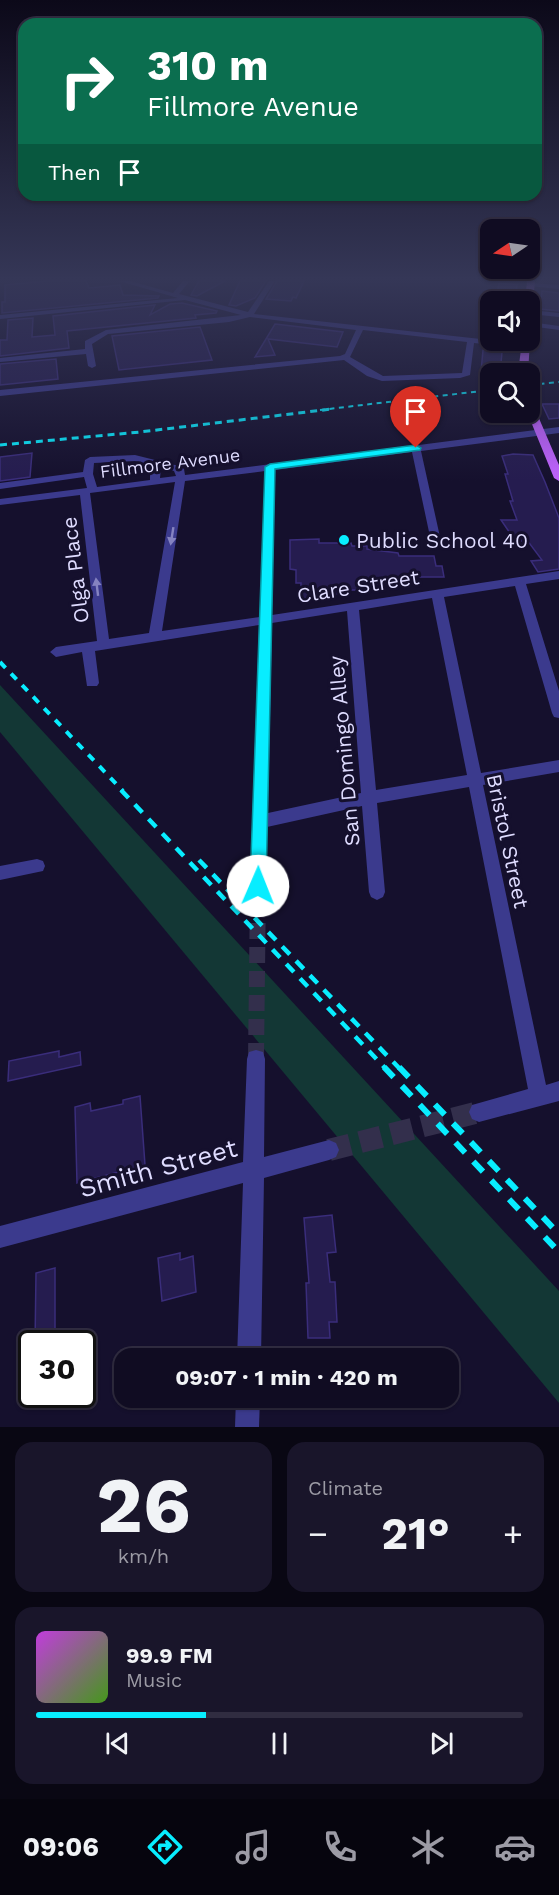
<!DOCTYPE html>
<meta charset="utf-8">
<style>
body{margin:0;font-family:"Work Sans",sans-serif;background:#19152a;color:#f1f3f6;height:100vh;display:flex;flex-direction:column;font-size:22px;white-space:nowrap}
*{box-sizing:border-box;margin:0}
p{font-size:20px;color:#9c9ba5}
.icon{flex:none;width:33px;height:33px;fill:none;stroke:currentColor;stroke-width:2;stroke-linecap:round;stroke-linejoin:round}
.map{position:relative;height:1427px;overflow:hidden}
.drawer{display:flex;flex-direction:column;gap:15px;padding:15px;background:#090713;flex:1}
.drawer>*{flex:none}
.hud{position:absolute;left:18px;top:18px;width:524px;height:183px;border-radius:18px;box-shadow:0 2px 4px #0004,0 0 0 2px #302c40;background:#0b6e4f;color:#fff;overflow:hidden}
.needle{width:39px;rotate:257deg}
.tools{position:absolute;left:480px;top:219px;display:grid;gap:12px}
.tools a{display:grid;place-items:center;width:60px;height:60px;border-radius:12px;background:#100c22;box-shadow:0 2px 4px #0004,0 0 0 2px #302c40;font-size:30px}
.speed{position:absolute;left:18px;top:1330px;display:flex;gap:12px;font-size:30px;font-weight:700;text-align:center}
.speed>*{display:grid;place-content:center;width:78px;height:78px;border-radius:50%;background:#100c22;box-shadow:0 2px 4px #0004,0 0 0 2px #302c40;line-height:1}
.speed .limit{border:3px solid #111;border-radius:9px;background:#fff;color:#111}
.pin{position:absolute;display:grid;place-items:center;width:51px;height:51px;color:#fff;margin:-62px -26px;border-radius:50% 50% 50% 0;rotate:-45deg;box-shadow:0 0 6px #0007}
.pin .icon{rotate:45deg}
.me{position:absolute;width:66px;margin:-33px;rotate:1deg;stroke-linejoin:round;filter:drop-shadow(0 0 4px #0008)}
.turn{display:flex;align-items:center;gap:21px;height:126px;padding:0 30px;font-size:27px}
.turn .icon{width:78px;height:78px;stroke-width:2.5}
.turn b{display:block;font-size:42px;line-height:51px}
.then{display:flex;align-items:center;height:57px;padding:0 30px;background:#0003;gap:12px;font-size:22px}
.big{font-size:45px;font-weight:700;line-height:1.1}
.drawer .tile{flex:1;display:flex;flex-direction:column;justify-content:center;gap:9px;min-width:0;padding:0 21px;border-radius:18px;background:#19152a}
.drawer .dial{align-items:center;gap:0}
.dial b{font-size:78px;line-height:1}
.song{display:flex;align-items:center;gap:18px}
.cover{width:72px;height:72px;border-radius:9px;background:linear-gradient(135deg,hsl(290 70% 55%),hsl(100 70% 35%))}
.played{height:6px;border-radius:3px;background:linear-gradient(90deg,#08edff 35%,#302c40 35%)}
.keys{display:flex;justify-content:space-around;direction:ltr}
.heat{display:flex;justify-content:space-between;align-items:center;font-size:33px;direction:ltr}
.drawer .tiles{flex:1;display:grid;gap:15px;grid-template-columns:1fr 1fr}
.tile:last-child{grid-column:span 2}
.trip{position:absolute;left:114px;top:1348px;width:345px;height:60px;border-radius:18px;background:#100c22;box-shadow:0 2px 4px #0004,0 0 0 2px #302c40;font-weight:700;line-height:60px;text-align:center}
.menu{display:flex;height:96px;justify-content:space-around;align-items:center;background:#06050e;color:#9c9ba5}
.menu .icon{width:42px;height:42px}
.menu .on{color:#08edff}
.menu b{font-size:27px;color:#f1f3f6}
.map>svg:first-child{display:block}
.green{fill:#133735}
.building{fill:#251c4f;stroke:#3a2d7b;stroke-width:1.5}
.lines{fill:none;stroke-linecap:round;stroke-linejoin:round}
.minor-tunnel-far1{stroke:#332f4c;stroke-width:16;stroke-dasharray:16 8;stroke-linecap:butt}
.minor-tunnel{stroke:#332f4c;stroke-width:22;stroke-dasharray:22 10;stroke-linecap:butt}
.minor{fill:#3b3a8d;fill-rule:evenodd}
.major{fill:#c063ff;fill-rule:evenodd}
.rail-far4{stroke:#08edff;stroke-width:2;stroke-dasharray:5 4.5;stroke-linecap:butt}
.rail-far3{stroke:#08edff;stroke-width:3;stroke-dasharray:7 5;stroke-linecap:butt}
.rail-far2{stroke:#08edff;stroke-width:4;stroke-dasharray:8 8;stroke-linecap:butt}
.rail-far1{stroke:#08edff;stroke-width:4.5;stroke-dasharray:11 9;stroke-linecap:butt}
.rail{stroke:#08edff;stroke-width:6;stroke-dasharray:14 12;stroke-linecap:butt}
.oneway{fill:#8583c0}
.route{fill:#08edff;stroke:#059aa6;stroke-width:1.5}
.poi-dot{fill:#08edff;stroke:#15102d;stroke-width:2}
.labels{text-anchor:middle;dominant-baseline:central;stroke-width:6;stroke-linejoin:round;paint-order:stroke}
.far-street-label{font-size:18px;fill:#dfdcff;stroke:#15102d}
.poi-label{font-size:21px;fill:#dfdcff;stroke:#15102d;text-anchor:start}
.street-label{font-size:21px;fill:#dfdcff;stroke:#15102d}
.near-street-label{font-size:26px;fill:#dfdcff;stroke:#15102d}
</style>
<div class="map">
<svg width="559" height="1427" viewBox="0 0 559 1427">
<rect width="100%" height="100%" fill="#15102d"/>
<path class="green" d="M 0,685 L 559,1291 L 559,1403 L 0,732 Z"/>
<g class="building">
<path d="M 48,281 L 86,281 L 89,288 L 120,285 L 123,295 L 159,296 L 158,298 L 2,313 L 2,302 L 5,302 L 5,285 Z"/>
<path d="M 199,281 L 225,281 L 197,296 L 191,295 Z"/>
<path d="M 240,281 L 266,281 L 255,298 L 236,306 L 229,305 Z"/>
<path d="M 277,281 L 304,281 L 296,298 L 293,297 L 291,301 L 266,299 Z"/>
<path d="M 499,283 L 517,285 L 515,302 L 496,300 Z"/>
<path d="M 542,291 L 559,293 L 559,311 L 540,309 Z"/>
<path d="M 182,303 L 217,311 L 216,313 L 195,315 L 196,318 L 67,331 L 69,348 L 0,356 L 0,340 L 7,340 L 8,320 L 33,318 L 32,337 L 55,335 L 53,316 L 155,305 L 150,315 L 170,304 Z"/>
<path d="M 275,324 L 343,332 L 337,347 L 268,339 L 275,355 L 255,357 Z"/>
<path d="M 200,327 L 212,360 L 119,370 L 112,336 Z"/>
<path d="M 483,350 L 502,352 L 500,374 L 481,372 Z"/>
<path d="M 56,359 L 58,379 L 0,385 L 0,364 Z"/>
<path d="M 542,404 L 559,404 L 559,418 L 549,419 Z"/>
<path d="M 32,453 L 30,477 L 0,481 L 0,457 Z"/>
<path d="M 513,454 L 533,455 L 545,482 L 559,518 L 559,569 L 538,572 L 531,561 L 542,560 L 527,540 L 516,542 L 501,520 L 517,520 L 510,501 L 513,501 L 505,474 L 508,474 L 502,456 Z"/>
<path d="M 319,539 L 319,543 L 351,543 L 352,546 L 367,546 L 367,549 L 398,553 L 399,556 L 434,556 L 436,566 L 442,566 L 444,577 L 413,577 L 413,580 L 397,580 L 398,584 L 382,583 L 382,587 L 367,587 L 367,590 L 340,590 L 340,594 L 324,594 L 324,598 L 301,598 L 301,583 L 296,583 L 296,570 L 290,569 L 290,540 Z"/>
<path d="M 59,1051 L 59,1057 L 80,1052 L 81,1065 L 8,1081 L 9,1061 Z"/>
<path d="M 140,1096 L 145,1165 L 77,1183 L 75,1107 L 90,1103 L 91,1111 L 123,1104 L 123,1100 Z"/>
<path d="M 332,1215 L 336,1252 L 327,1253 L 330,1282 L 335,1282 L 337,1322 L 329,1322 L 330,1338 L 308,1338 L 306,1283 L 309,1283 L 304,1218 Z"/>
<path d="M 180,1253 L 180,1260 L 193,1256 L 196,1292 L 162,1301 L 158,1258 Z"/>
<path d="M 55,1268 L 55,1344 L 35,1344 L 36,1273 Z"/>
</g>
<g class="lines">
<path class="minor-tunnel-far1" d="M 256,1059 L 258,886"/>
<path class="minor-tunnel" d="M 329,1150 L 479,1112"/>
<g class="minor">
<path d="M 119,281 L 130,281 L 173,293 L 183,281 L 190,281 L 179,294 L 248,312 L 269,281 L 275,281 L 254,314 L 525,344 L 529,346 L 525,348 L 474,343 L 470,375 L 460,378 L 382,381 L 367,376 L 344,360 L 0,396 L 0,390 L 340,356 L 345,354 L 356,330 L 250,317 L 229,322 L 108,334 L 92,344 L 96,366 L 92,368 L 88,366 L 86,354 L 0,362 L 0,358 L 85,349 L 85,341 L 106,330 L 241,315 L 185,300 L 0,319 L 0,315 L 178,298 ZM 363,330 L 467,342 L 462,373 L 383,376 L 350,357 Z"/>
<path d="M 531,283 L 559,285 L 559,289 L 529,286 Z"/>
<path d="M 530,310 L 559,313 L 559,317 L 530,314 Z"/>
<path d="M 530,322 L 559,326 L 559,330 L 530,326 Z"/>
<path d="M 559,427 L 559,433 L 421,451 L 442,546 L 437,549 L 432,546 L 412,452 L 275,470 L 272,615 L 559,571 L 559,579 L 526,584 L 559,691 L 559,718 L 554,717 L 552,713 L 515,586 L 444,597 L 481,773 L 559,760 L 559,772 L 483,785 L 546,1085 L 559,1081 L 559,1101 L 479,1122 L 472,1119 L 469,1112 L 472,1105 L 528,1089 L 469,787 L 377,803 L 385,892 L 383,897 L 377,900 L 371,897 L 369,892 L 362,806 L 267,827 L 266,886 L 264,891 L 258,894 L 252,891 L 250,886 L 259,625 L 95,651 L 99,683 L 97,686 L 87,686 L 82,652 L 56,657 L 50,652 L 56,647 L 97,641 L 80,495 L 0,505 L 0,499 L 87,488 L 84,477 L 0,489 L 0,483 L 83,472 L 85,460 L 90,457 L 135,455 L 179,466 L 184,469 L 185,475 ZM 135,461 L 153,465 L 150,468 L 150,480 L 97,487 L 93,474 L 94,463 ZM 161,468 L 174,471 L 176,476 L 160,478 ZM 265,471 L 260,617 L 162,631 L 185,481 ZM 175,482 L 149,633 L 109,639 L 90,493 ZM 432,598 L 467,775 L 376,790 L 359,610 ZM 347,611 L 361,793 L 268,813 L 272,623 Z"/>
<path d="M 37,859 L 43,861 L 45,866 L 43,871 L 0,880 L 0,866 Z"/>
<path d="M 256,1050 L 263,1052 L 265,1059 L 264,1157 L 329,1140 L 336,1143 L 339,1150 L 336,1157 L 329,1160 L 264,1178 L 261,1359 L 237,1359 L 243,1183 L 0,1248 L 0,1226 L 243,1162 L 247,1059 L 249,1052 Z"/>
<path d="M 236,1398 L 260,1398 L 259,1427 L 235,1427 Z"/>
</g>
<g class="major">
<path d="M 527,281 L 535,281 L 533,302 L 530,304 L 530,302 L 525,302 Z"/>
<path d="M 530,339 L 530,340 L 528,374 L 518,374 L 522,340 Z"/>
<path d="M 530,406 L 535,409 L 559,465 L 559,481 L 554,478 L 527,412 L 530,412 Z"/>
</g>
<g class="rail-far4">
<path d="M 530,385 L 559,382"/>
<path d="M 320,410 L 490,390"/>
</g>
<path class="rail-far3" d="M 0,445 L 140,432 L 332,409"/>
<path class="rail-far2" d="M 0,662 L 123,791"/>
<g class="rail-far1">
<path d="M 121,790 L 386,1069"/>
<path d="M 199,860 L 400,1069"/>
</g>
<g class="rail">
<path d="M 384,1067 L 559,1252"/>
<path d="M 399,1067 L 559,1234"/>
</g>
</g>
<defs><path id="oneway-solid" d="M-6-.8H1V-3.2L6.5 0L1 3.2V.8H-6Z" transform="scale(1.5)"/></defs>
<g class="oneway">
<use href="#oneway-solid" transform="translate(172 536) rotate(99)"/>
<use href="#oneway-solid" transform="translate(97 587) rotate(-97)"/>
</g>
<linearGradient id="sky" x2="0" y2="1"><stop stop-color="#0c0919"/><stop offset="0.58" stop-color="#353757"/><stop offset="1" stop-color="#353757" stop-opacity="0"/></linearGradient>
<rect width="559" height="481" fill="url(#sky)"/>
<path class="route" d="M 416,445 L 421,448 L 420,450 L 275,469 L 266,886 L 264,891 L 258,894 L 252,891 L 250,886 L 265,467 L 270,464 Z"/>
<circle class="poi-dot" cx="344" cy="540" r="6"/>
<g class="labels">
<g class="far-street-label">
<text transform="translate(170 463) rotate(-7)">Fillmore Avenue</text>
</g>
<g class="poi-label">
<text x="356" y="540">Public School 40</text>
</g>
<g class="street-label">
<text transform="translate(75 570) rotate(-97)">Olga Place</text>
<text transform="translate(358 586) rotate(-9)">Clare Street</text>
<text transform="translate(344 751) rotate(-95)">San Domingo Alley</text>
<text transform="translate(508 841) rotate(78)">Bristol Street</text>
</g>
<g class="near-street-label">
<text transform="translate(158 1168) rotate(-15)">Smith Street</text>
</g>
</g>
</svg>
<div class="tools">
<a><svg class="needle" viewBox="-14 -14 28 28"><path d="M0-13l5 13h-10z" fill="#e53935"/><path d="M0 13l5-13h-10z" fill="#9c9ba5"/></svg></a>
<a><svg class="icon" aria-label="sound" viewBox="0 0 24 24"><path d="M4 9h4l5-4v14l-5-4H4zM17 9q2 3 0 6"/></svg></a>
<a><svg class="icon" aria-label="search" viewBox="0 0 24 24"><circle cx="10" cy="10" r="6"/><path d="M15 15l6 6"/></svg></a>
</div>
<div class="speed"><div class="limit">30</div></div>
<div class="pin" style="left:416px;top:448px;background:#d93025"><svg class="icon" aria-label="arrive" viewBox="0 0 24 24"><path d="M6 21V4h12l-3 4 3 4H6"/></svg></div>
<svg class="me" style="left:258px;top:886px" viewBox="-20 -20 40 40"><circle r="19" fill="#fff"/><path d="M0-13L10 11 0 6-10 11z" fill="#08edff"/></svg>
<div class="trip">09:07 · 1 min · 420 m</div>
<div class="hud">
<div class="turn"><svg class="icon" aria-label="right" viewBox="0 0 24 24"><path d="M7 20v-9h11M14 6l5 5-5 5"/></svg><div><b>310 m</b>Fillmore Avenue</div></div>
<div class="then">Then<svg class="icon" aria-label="arrive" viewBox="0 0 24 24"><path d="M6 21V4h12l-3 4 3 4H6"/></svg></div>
</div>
</div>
<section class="drawer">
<div class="tiles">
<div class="tile dial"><b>26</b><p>km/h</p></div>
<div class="tile"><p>Climate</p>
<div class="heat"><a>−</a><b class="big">21°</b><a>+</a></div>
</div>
<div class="tile">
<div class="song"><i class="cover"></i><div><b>99.9 FM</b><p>Music</p></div></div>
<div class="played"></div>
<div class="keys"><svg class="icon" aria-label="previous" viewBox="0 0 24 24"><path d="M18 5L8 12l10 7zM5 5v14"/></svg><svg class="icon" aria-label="pause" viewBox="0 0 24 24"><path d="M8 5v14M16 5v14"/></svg><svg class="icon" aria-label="next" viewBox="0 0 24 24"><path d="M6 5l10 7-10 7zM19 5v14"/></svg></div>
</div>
</div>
</section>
<nav class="menu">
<b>09:06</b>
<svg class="icon on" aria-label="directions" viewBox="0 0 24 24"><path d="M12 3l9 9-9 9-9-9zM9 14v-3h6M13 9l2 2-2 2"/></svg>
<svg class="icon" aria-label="music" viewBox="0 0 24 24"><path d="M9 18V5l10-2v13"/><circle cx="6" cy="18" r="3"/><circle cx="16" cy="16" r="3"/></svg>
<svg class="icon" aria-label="phone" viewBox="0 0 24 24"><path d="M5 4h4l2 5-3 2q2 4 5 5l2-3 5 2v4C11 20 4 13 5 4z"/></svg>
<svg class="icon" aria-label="climate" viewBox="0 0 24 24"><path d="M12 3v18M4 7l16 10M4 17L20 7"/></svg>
<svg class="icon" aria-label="car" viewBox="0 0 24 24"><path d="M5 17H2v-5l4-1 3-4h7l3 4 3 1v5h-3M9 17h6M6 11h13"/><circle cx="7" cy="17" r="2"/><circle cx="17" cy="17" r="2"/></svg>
</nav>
